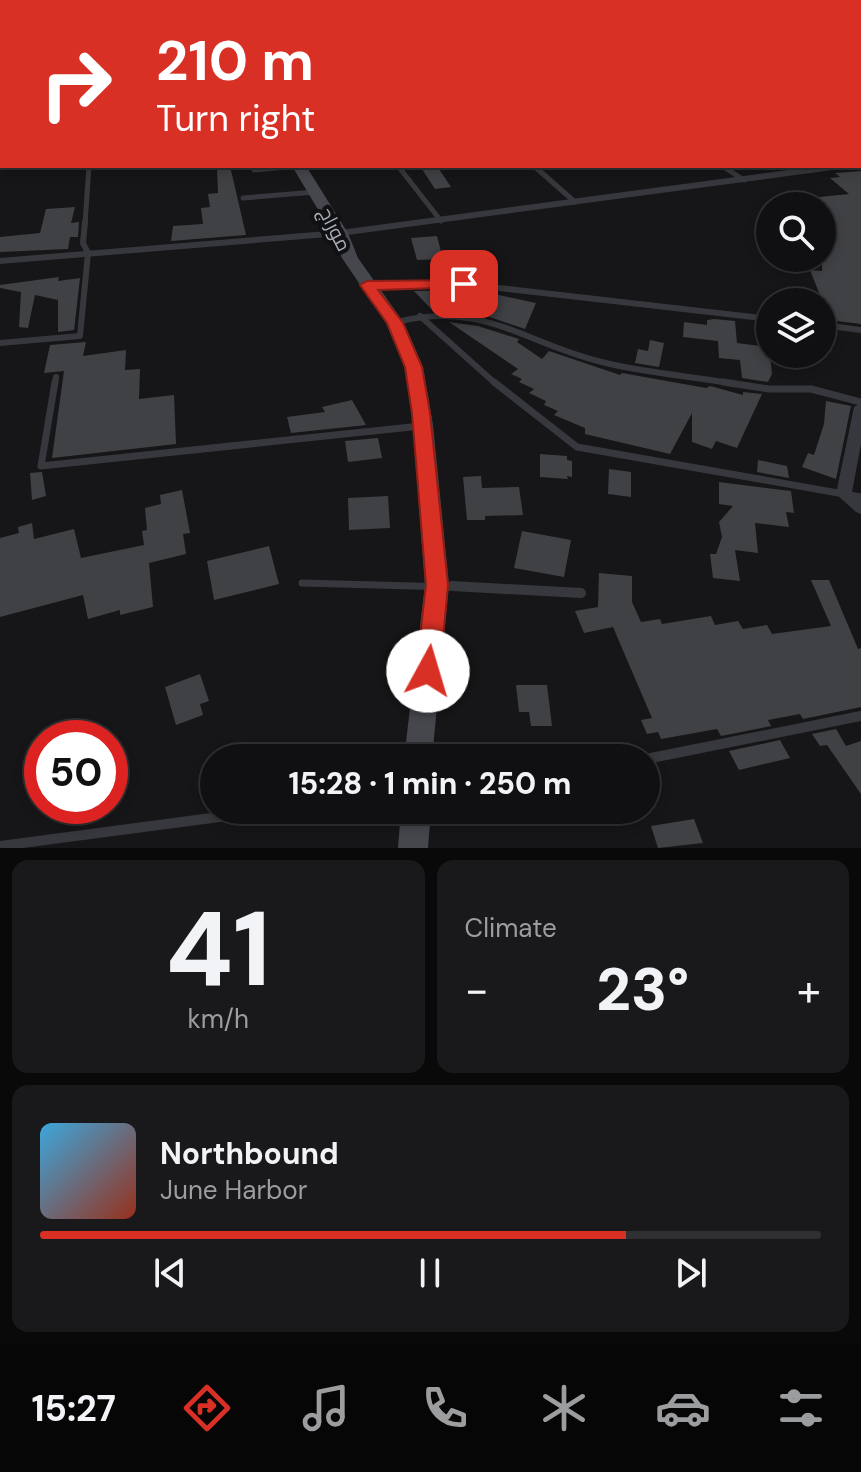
<!DOCTYPE html>
<meta charset="utf-8">
<style>
body{margin:0;font-family:"DM Sans",Cairo,sans-serif;background:#19191b;color:#f1f3f6;height:100vh;display:flex;flex-direction:column;font-size:30px;white-space:nowrap}
*{box-sizing:border-box;margin:0}
p{font-size:26px;color:#9c9d9f}
.icon{flex:none;width:44px;height:44px;fill:none;stroke:currentColor;stroke-width:2;stroke-linecap:round;stroke-linejoin:round}
.map{position:relative;height:848px;overflow:hidden}
.panel{display:flex;flex-direction:column;gap:12px;padding:12px;background:#09090a;flex:1}
.panel>*{flex:none}
.guide{position:absolute;left:0px;top:0px;width:862px;height:168px;box-shadow:0 4px 12px #0003,0 0 0 2px #303032;background:#d93025;color:#fff;overflow:hidden}
.buttons{position:absolute;left:756px;top:192px;display:grid;gap:16px}
.buttons a{display:grid;place-items:center;width:80px;height:80px;border-radius:50%;background:#101012;box-shadow:0 4px 12px #0003,0 0 0 2px #303032;font-size:40px}
.speed{position:absolute;left:24px;top:720px;display:flex;gap:16px;font-size:40px;font-weight:700;text-align:center}
.speed>*{display:grid;place-content:center;width:104px;height:104px;border-radius:50%;background:#101012;box-shadow:0 4px 12px #0003,0 0 0 2px #303032;line-height:1}
.speed .limit{border:12px solid #d22;background:#fff;color:#111}
.pin{position:absolute;display:grid;place-items:center;width:68px;height:68px;color:#fff;margin:-34px;border-radius:16px;box-shadow:0 4px 12px #0006}
.me{position:absolute;width:88px;margin:-44px;rotate:6deg;stroke-linejoin:round;filter:drop-shadow(0 0 6px #0008)}
.turn{display:flex;align-items:center;gap:28px;height:168px;padding:0 24px;font-size:36px}
.turn .icon{width:104px;height:104px;stroke-width:2.5}
.turn b{display:block;font-size:56px;line-height:68px}
.big{font-size:60px;font-weight:800;line-height:1.1}
.panel .tile{flex:1;display:flex;flex-direction:column;justify-content:center;gap:12px;min-width:0;padding:0 28px;border-radius:16px;background:#19191b}
.panel .dial{align-items:center;gap:0}
.dial b{font-size:104px;line-height:1}
.song{display:flex;align-items:center;gap:24px}
.cover{width:96px;height:96px;border-radius:12px;background:linear-gradient(135deg,hsl(200 70% 55%),hsl(10 70% 35%))}
.played{height:8px;border-radius:4px;background:linear-gradient(90deg,#d93025 75%,#303032 75%)}
.keys{display:flex;justify-content:space-around;direction:ltr}
.heat{display:flex;justify-content:space-between;align-items:center;font-size:44px;direction:ltr}
.panel .tiles{flex:1;display:grid;gap:12px;grid-template-columns:1fr 1fr}
.tile:last-child{grid-column:span 2}
.trip{position:absolute;left:200px;top:744px;width:460px;height:80px;border-radius:40px;background:#101012;box-shadow:0 4px 12px #0003,0 0 0 2px #303032;font-weight:800;line-height:80px;text-align:center}
.tab-bar{display:flex;height:128px;justify-content:space-around;align-items:center;background:#060607;color:#9c9d9f}
.tab-bar .icon{width:56px;height:56px}
.tab-bar .selected{color:#d93025}
.tab-bar b{font-size:36px;color:#f1f3f6}
.map>svg:first-child{display:block}
.building{fill:#404145}
.lines{fill:none;stroke-linecap:round;stroke-linejoin:round}
.lane-far4{stroke:#37383d;stroke-width:4}
.lane-far3{stroke:#37383d;stroke-width:5}
.lane-far2{stroke:#37383d;stroke-width:6}
.lane-far1{stroke:#37383d;stroke-width:7}
.lane{stroke:#37383d;stroke-width:10}
.street{fill:#37383d;fill-rule:evenodd}
.secondary{fill:#45474d;fill-rule:evenodd}
.route{fill:#d93025;stroke:#8d1f18;stroke-width:2}
.labels{text-anchor:middle;dominant-baseline:central;stroke-width:8;stroke-linejoin:round;paint-order:stroke}
.street-label{font-size:20px;fill:#a8adb8;stroke:#111113}
</style>
<div class="map">
<svg width="861" height="848" viewBox="0 0 861 848">
<rect width="100%" height="100%" fill="#161618"/>
<g class="building">
<path d="M 217,166 L 230,166 L 246,235 L 171,241 L 173,226 L 203,224 L 201,208 L 210,207 L 208,194 L 218,193 Z"/>
<path d="M 420,166 L 437,166 L 451,187 L 435,189 Z"/>
<path d="M 861,171 L 861,324 L 830,320 L 810,270 L 822,271 L 822,234 L 836,234 L 822,219 L 834,218 L 810,198 L 849,194 L 830,178 L 840,177 L 835,173 Z"/>
<path d="M 75,207 L 71,223 L 79,222 L 78,237 L 70,237 L 68,249 L 0,252 L 0,237 L 40,233 L 46,209 Z"/>
<path d="M 437,236 L 443,259 L 417,260 L 411,238 Z"/>
<path d="M 59,277 L 58,281 L 80,278 L 74,330 L 58,332 L 58,300 L 35,295 L 28,328 L 19,327 L 21,292 L 0,288 L 0,285 Z"/>
<path d="M 464,290 L 485,292 L 536,303 L 525,329 L 481,314 L 433,311 L 414,291 Z"/>
<path d="M 714,319 L 735,321 L 737,343 L 769,347 L 772,374 L 768,382 L 742,378 L 740,360 L 719,358 L 718,341 L 683,337 L 684,322 L 707,325 L 707,320 Z"/>
<path d="M 449,322 L 478,326 L 519,339 L 517,342 L 542,359 L 549,351 L 620,375 L 622,373 L 706,388 L 710,386 L 743,395 L 743,392 L 762,394 L 737,448 L 716,441 L 712,449 L 692,442 L 692,413 L 670,454 L 585,434 L 585,428 L 554,415 L 558,411 L 544,405 L 546,401 L 529,393 L 534,389 L 519,382 L 522,379 L 511,374 L 518,369 Z"/>
<path d="M 650,340 L 664,343 L 659,367 L 635,363 L 638,349 L 648,351 Z"/>
<path d="M 86,342 L 83,356 L 126,350 L 125,370 L 140,369 L 139,399 L 174,395 L 176,444 L 52,458 L 64,371 L 44,373 L 50,345 Z"/>
<path d="M 352,400 L 366,425 L 291,433 L 287,417 L 325,412 L 322,407 Z"/>
<path d="M 826,401 L 851,406 L 836,479 L 802,467 L 808,453 L 814,455 L 824,424 Z"/>
<path d="M 378,438 L 382,458 L 348,462 L 345,441 Z"/>
<path d="M 540,454 L 567,456 L 567,460 L 572,461 L 572,477 L 567,476 L 568,479 L 540,477 Z"/>
<path d="M 758,460 L 787,466 L 789,478 L 757,472 Z"/>
<path d="M 609,469 L 631,472 L 631,497 L 608,494 Z"/>
<path d="M 42,472 L 46,496 L 32,500 L 30,473 Z"/>
<path d="M 481,476 L 482,488 L 519,487 L 523,515 L 485,516 L 485,520 L 467,520 L 463,477 Z"/>
<path d="M 719,482 L 791,491 L 794,513 L 786,512 L 789,527 L 755,523 L 758,553 L 735,550 L 740,581 L 713,578 L 710,554 L 716,554 L 722,537 L 719,522 L 733,506 L 719,504 Z"/>
<path d="M 182,490 L 190,533 L 183,534 L 186,554 L 149,563 L 153,607 L 120,615 L 120,610 L 88,619 L 83,595 L 0,617 L 0,538 L 19,533 L 18,527 L 32,523 L 34,539 L 74,529 L 81,558 L 144,545 L 142,531 L 147,530 L 145,508 L 161,504 L 160,495 Z"/>
<path d="M 388,496 L 390,528 L 349,530 L 348,498 Z"/>
<path d="M 522,531 L 571,540 L 564,577 L 514,568 Z"/>
<path d="M 269,546 L 279,584 L 214,600 L 207,561 Z"/>
<path d="M 599,573 L 632,576 L 632,602 L 641,622 L 660,619 L 662,624 L 711,616 L 715,625 L 738,621 L 743,629 L 767,625 L 772,634 L 831,626 L 811,580 L 829,580 L 858,649 L 861,648 L 861,707 L 803,719 L 800,714 L 768,720 L 771,726 L 721,736 L 717,729 L 661,739 L 658,732 L 647,734 L 641,720 L 652,718 L 613,627 L 584,633 L 575,611 L 598,607 Z"/>
<path d="M 200,674 L 209,701 L 200,704 L 203,715 L 176,725 L 165,687 Z"/>
<path d="M 516,685 L 547,685 L 552,726 L 531,726 L 529,712 L 519,712 Z"/>
<path d="M 836,729 L 846,746 L 861,741 L 861,794 L 827,745 L 820,746 L 812,734 Z"/>
<path d="M 780,740 L 790,758 L 739,770 L 729,751 Z"/>
<path d="M 694,819 L 703,843 L 658,848 L 651,826 Z"/>
</g>
<g class="lines">
<g class="lane-far4">
<path d="M 296,0 L 299,2"/>
<path d="M 355,0 L 358,2"/>
<path d="M 413,0 L 418,2"/>
<path d="M 596,0 L 600,2"/>
<path d="M 668,0 L 674,2"/>
<path d="M 517,2 L 537,0"/>
</g>
<g class="lane-far3">
<path d="M 398,166 L 441,221"/>
<path d="M 534,166 L 575,202"/>
<path d="M 722,166 L 744,180"/>
<path d="M 254,170 L 299,166"/>
<path d="M 243,198 L 316,192"/>
<path d="M 85,224 L 89,166"/>
</g>
<g class="lane-far2">
<path d="M 370,285 L 464,284 L 770,319"/>
<path d="M 420,316 L 496,384"/>
<path d="M 397,322 C 483,300 526,344 602,362 C 645,373 691,376 735,384"/>
<path d="M 822,325 L 861,330"/>
<path d="M 0,343 L 80,336 L 88,253 L 83,243 L 85,222"/>
<path d="M 55,384 L 56,377"/>
</g>
<g class="lane-far1">
<path d="M 55,382 L 41,466 L 421,426"/>
<path d="M 494,382 L 577,447 L 861,497"/>
<path d="M 723,382 L 769,389 L 811,389 L 861,402"/>
<path d="M 302,583 L 488,588"/>
</g>
<g class="lane">
<path d="M 452,586 L 581,593"/>
<path d="M 646,759 L 861,716"/>
<path d="M 0,846 L 272,810"/>
</g>
<g class="street">
<rect x="860" y="19" width="1" height="4"/>
<rect x="860" y="160" width="1" height="6"/>
<path d="M 819,166 L 845,166 L 840,169 L 340,236 L 0,264 L 0,258 L 340,230 Z"/>
<path d="M 861,403 L 861,444 L 852,492 L 861,500 L 861,514 L 856,512 L 836,494 L 854,407 Z"/>
</g>
<g class="secondary">
<path d="M 190,0 L 200,0 L 202,2 L 192,2 Z"/>
<path d="M 292,166 L 306,166 L 348,233 L 358,258 L 404,323 L 423,367 L 433,425 L 449,585 L 432,758 L 404,758 L 425,585 L 413,425 L 405,367 L 386,323 L 342,258 L 332,233 Z"/>
<path d="M 401,810 L 431,810 L 428,848 L 398,848 Z"/>
</g>
</g>
<path class="route" d="M 464,280 L 471,284 L 469,287 L 378,290 L 403,323 L 422,367 L 430,413 L 448,585 L 440,671 L 436,679 L 428,682 L 419,679 L 416,671 L 426,585 L 412,413 L 405,367 L 387,323 L 360,285 L 367,281 Z"/>
<g class="labels">
<g class="street-label">
<text transform="translate(335 229) rotate(63)">موراج</text>
</g>
</g>
</svg>
<div class="buttons">
<a><svg class="icon" aria-label="search" viewBox="0 0 24 24"><circle cx="10" cy="10" r="6"/><path d="M15 15l6 6"/></svg></a>
<a><svg class="icon" aria-label="layers" viewBox="0 0 24 24"><path d="M12 4l9 5-9 5-9-5zM3 14l9 5 9-5"/></svg></a>
</div>
<div class="speed"><div class="limit">50</div></div>
<div class="pin" style="left:464px;top:284px;background:#d93025"><svg class="icon" aria-label="arrive" viewBox="0 0 24 24"><path d="M6 21V4h12l-3 4 3 4H6"/></svg></div>
<svg class="me" style="left:428px;top:671px" viewBox="-20 -20 40 40"><circle r="19" fill="#fff"/><path d="M0-13L10 11 0 6-10 11z" fill="#d93025"/></svg>
<div class="trip">15:28 · 1 min · 250 m</div>
<div class="guide">
<div class="turn"><svg class="icon" aria-label="right" viewBox="0 0 24 24"><path d="M7 20v-9h11M14 6l5 5-5 5"/></svg><div><b>210 m</b>Turn right</div></div>
</div>
</div>
<section class="panel">
<div class="tiles">
<div class="tile dial"><b>41</b><p>km/h</p></div>
<div class="tile"><p>Climate</p>
<div class="heat"><a>−</a><b class="big">23°</b><a>+</a></div>
</div>
<div class="tile">
<div class="song"><i class="cover"></i><div><b>Northbound</b><p>June Harbor</p></div></div>
<div class="played"></div>
<div class="keys"><svg class="icon" aria-label="previous" viewBox="0 0 24 24"><path d="M18 5L8 12l10 7zM5 5v14"/></svg><svg class="icon" aria-label="pause" viewBox="0 0 24 24"><path d="M8 5v14M16 5v14"/></svg><svg class="icon" aria-label="next" viewBox="0 0 24 24"><path d="M6 5l10 7-10 7zM19 5v14"/></svg></div>
</div>
</div>
</section>
<nav class="tab-bar">
<b>15:27</b>
<svg class="icon selected" aria-label="directions" viewBox="0 0 24 24"><path d="M12 3l9 9-9 9-9-9zM9 14v-3h6M13 9l2 2-2 2"/></svg>
<svg class="icon" aria-label="music" viewBox="0 0 24 24"><path d="M9 18V5l10-2v13"/><circle cx="6" cy="18" r="3"/><circle cx="16" cy="16" r="3"/></svg>
<svg class="icon" aria-label="phone" viewBox="0 0 24 24"><path d="M5 4h4l2 5-3 2q2 4 5 5l2-3 5 2v4C11 20 4 13 5 4z"/></svg>
<svg class="icon" aria-label="climate" viewBox="0 0 24 24"><path d="M12 3v18M4 7l16 10M4 17L20 7"/></svg>
<svg class="icon" aria-label="car" viewBox="0 0 24 24"><path d="M5 17H2v-5l4-1 3-4h7l3 4 3 1v5h-3M9 17h6M6 11h13"/><circle cx="7" cy="17" r="2"/><circle cx="17" cy="17" r="2"/></svg>
<svg class="icon" aria-label="filters" viewBox="0 0 24 24"><path d="M4 7h16M4 17h16"/><circle cx="9" cy="7" r="2"/><circle cx="15" cy="17" r="2"/></svg>
</nav>
